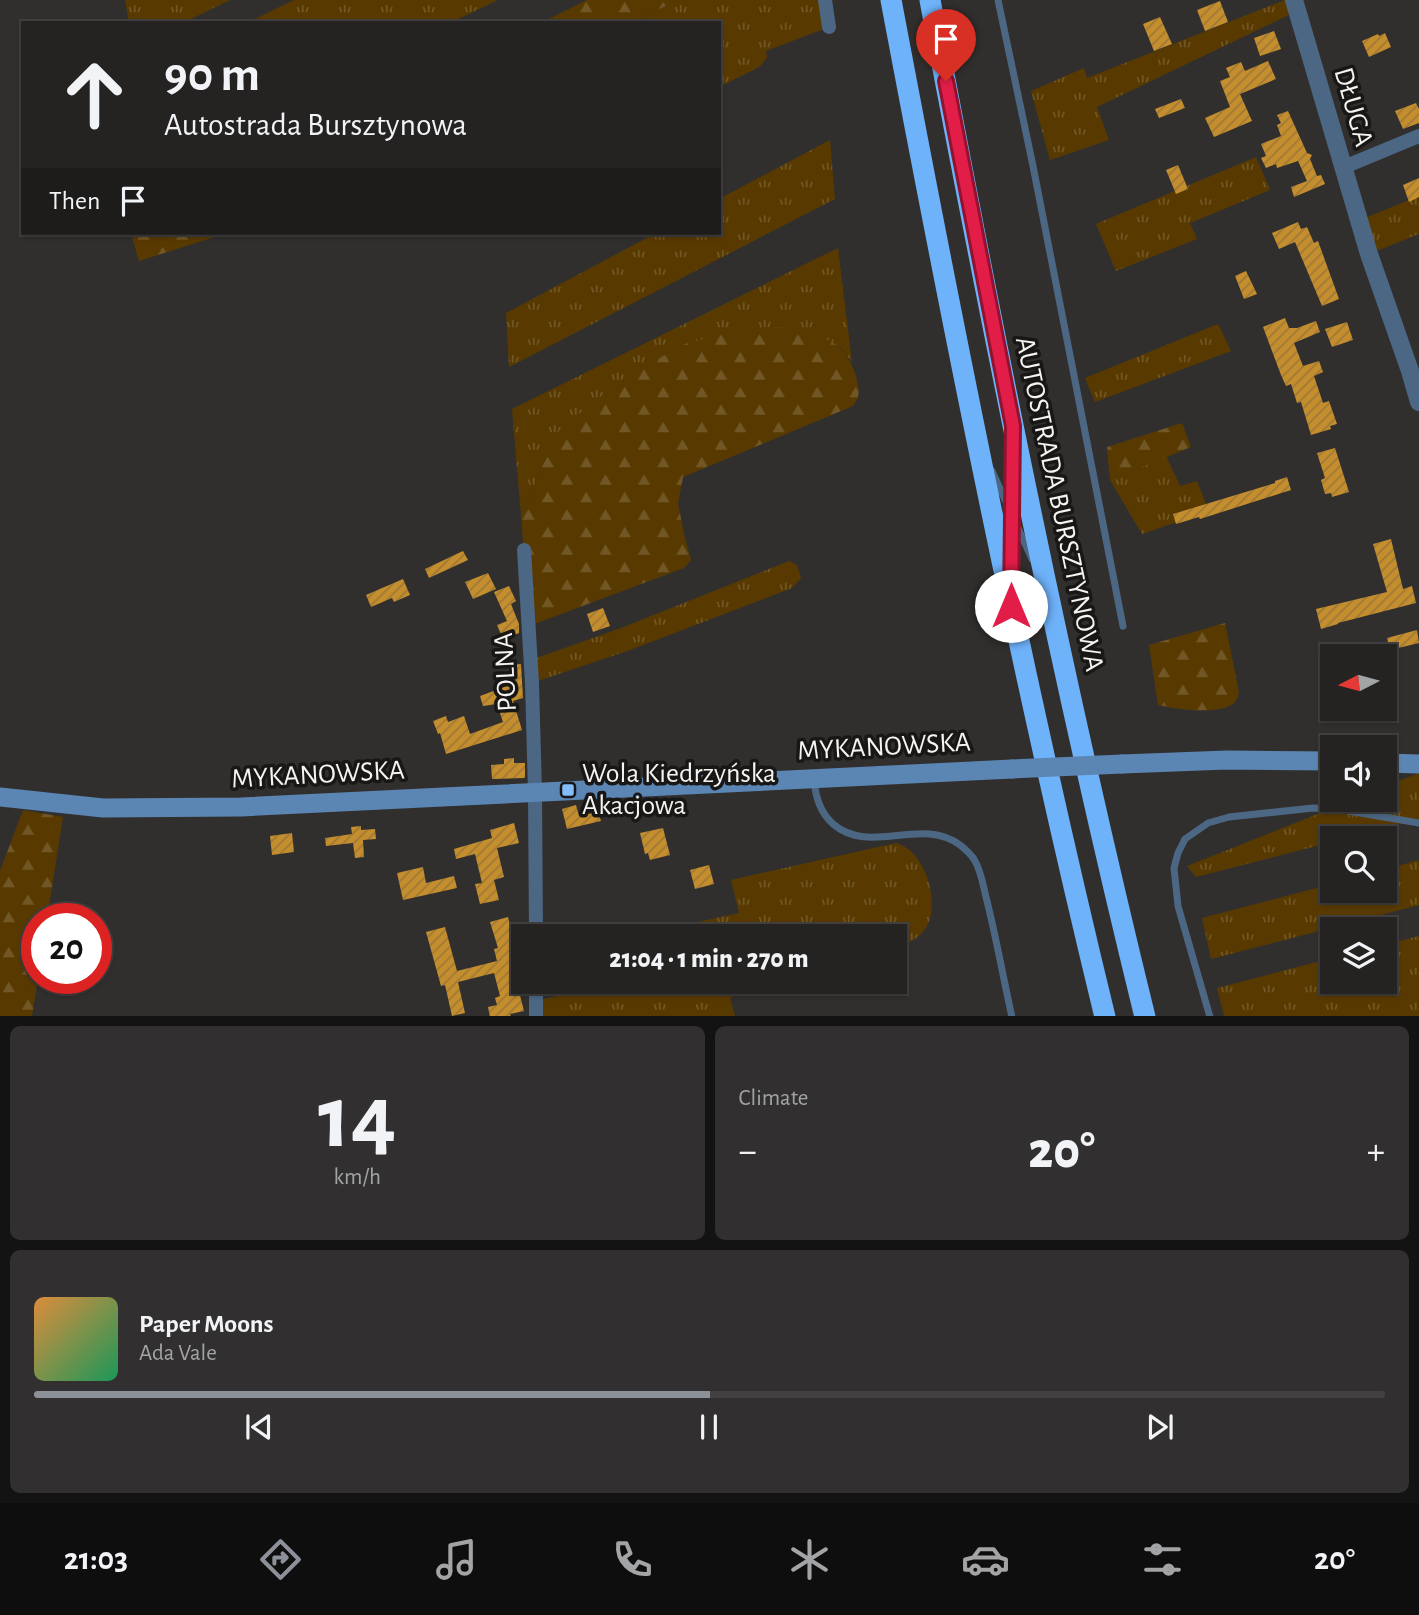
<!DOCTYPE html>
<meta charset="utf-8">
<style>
body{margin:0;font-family:"Alegreya Sans",sans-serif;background:#312f2f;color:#f1f3f6;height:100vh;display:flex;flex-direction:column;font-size:26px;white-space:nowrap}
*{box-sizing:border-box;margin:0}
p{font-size:23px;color:#a3a4a5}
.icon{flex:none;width:38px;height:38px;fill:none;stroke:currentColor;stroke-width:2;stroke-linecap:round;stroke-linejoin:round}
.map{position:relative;height:1016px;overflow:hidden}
.panel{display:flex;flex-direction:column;gap:10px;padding:10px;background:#141313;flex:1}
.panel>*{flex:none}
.guide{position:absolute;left:21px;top:21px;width:700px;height:214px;border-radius:0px;box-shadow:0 2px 5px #0004,0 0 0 2px #424040;background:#252322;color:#f1f3f6;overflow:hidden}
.needle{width:46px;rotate:264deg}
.fabs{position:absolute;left:1320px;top:644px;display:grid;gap:14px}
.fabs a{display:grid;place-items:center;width:77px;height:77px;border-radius:0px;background:#252322;box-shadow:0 2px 5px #0004,0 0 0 2px #424040;font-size:35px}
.speed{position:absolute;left:21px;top:903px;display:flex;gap:14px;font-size:35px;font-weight:700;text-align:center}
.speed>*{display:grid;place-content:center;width:91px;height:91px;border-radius:50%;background:#252322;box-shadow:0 2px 5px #0004,0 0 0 2px #424040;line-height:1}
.speed .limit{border:10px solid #d22;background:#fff;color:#111}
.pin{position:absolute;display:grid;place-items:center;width:60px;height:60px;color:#fff;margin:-72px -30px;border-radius:50% 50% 50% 0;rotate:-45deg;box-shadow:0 0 7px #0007}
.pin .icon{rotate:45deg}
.me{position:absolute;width:77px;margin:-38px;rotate:0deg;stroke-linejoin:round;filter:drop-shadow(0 0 5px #0008)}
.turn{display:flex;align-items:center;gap:24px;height:147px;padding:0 28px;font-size:32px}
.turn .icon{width:91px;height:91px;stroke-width:2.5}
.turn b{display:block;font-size:49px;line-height:60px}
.then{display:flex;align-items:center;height:66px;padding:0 28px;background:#0003;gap:14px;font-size:26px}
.big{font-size:52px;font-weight:800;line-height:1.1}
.panel .widget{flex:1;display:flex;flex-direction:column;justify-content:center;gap:10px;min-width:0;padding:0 24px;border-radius:10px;background:#312f2f}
.panel .dial{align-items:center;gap:0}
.dial b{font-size:91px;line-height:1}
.song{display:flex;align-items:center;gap:21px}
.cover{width:84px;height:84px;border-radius:10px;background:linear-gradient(135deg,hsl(30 70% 55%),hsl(150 70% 35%))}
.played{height:7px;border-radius:4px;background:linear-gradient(90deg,#8c9099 50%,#424040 50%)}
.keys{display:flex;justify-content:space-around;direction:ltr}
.heat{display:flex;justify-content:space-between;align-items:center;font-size:38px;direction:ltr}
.panel .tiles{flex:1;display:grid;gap:10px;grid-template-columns:1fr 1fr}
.widget:last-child{grid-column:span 2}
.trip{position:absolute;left:511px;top:924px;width:396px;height:70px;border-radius:0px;background:#252322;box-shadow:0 2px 5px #0004,0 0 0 2px #424040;font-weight:800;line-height:70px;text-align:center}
.menu{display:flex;height:112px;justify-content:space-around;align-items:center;background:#0f0e0e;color:#a3a4a5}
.menu .icon{width:49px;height:49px}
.menu .on{color:#8c9099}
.menu b{font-size:32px;color:#f1f3f6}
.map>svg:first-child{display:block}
.grass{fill:url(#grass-tufts)}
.forest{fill:url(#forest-firs)}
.building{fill:url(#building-hatch)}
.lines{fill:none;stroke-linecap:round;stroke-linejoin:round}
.service{stroke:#4c6784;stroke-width:7}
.minor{stroke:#4c6784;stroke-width:14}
.tertiary{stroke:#4c6784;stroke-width:18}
.secondary{stroke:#5b86b4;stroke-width:19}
.motorway{stroke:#6eb2fa;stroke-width:21}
.secondary-bridge{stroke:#5b86b4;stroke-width:19}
.route-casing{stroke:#92132f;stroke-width:18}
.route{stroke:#e11d48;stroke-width:12}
.poi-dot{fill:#82bcfa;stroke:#181716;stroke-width:2.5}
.labels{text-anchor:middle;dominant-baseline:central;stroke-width:7;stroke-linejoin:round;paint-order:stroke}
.street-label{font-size:28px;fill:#f5f4f2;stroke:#181716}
.poi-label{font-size:28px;fill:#f5f4f2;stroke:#181716;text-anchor:start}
</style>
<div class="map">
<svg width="1419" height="1017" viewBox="0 0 1419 1017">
<defs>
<pattern id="grass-tufts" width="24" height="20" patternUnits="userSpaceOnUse" patternTransform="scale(1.75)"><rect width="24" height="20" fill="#583a00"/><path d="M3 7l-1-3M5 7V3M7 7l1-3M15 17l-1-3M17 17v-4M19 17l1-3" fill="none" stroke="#715726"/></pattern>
<pattern id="forest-firs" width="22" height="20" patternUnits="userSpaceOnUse" patternTransform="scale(1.75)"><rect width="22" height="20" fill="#583a00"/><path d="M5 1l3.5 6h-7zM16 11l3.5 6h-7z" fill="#715726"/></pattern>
<pattern id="building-hatch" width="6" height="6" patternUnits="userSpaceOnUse" patternTransform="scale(1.75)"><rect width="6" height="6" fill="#c48e2e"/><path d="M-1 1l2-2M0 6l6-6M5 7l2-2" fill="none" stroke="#9f7936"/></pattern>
</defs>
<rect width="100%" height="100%" fill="#312f2d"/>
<g class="grass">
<path d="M 125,0 L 230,0 L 183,23 L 129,23 Z"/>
<path d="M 294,0 L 498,0 L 450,23 L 247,23 Z"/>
<path d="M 678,0 L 825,0 L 829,27 L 766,51 L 767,58 L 759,67 L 719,87 L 719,23 L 631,23 Z"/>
<path d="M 1285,0 L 1294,0 L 1297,11 L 1097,107 L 1109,140 L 1050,160 L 1031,91 L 1084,68 L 1087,78 Z"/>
<path d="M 830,140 L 835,199 L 509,367 L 506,313 L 656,233 L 719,233 L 719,199 Z"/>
<path d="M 1256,157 L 1270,190 L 1190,223 L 1197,239 L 1116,271 L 1096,224 Z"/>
<path d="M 1419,196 L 1419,234 L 1369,254 L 1360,220 Z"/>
<path d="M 838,248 L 852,362 L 840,347 L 545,459 L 521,515 L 512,409 Z"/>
<path d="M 1218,324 L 1231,351 L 1095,402 L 1085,378 Z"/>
<path d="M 1166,456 L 1180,486 L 1197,481 L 1209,511 L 1142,534 L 1110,480 Z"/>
<path d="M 789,561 L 797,565 L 801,578 L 792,588 L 630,650 L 532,683 L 531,660 L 621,628 Z"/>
<path d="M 1419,773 L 1419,819 L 1345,838 L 1332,838 L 1332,842 L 1196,877 L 1187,866 L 1353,800 L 1384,800 L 1384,787 Z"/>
<path d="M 896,843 C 927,851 943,909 923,932 C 915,941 905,944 894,948 L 894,936 L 701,936 L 698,922 L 739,913 L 731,880 Z"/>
<path d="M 1419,860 L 1419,905 L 1211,959 L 1202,918 L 1332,884 L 1332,891 L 1384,891 L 1384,870 Z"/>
<path d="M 1419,936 L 1419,1016 L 1224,1016 L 1217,988 L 1332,958 L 1332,982 L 1384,982 L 1384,945 Z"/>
<path d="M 613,982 L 780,982 L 737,992 L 730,999 L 735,1016 L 536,1016 L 536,1001 Z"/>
</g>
<g class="forest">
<path d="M 587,0 L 678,0 L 631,23 L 541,23 Z"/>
<path d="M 131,233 L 227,233 L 139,261 Z"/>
<path d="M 779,327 C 814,333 844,336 856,376 C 859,388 861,396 853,406 L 683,477 L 678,503 L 684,534 L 691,560 L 684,568 L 529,626 L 521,515 L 545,459 L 560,429 L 625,377 L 685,344 L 739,329 Z"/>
<path d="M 1182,423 L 1191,447 L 1110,480 L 1107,447 Z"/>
<path d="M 1225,623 L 1239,692 C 1238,695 1237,700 1235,702 C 1221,716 1175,709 1158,705 L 1149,645 Z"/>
<path d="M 23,810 L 63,817 L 47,919 L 37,919 L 38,978 L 32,1016 L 0,1016 L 0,871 Z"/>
</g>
<g class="building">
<path d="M 1220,1 L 1228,22 L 1205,31 L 1197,10 Z"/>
<path d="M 1160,17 L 1172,44 L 1154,51 L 1143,24 Z"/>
<path d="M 1274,31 L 1281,49 L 1260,56 L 1254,38 Z"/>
<path d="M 1385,33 L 1391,47 L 1369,57 L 1362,41 L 1378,34 L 1379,36 Z"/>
<path d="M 1268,61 L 1276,79 L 1240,94 L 1252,121 L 1214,137 L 1205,118 L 1230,107 L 1220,81 L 1230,77 L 1226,68 L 1241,62 L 1245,71 Z"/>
<path d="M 1181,99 L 1185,108 L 1159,118 L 1155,109 Z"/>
<path d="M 1416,103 L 1419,109 L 1419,123 L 1403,129 L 1395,111 Z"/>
<path d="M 1288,111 L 1307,153 L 1312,155 L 1310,159 L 1317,176 L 1321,175 L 1325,184 L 1294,197 L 1291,187 L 1307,181 L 1298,161 L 1277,168 L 1276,164 L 1266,168 L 1261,158 L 1266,156 L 1261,144 L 1281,136 L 1277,125 L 1281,123 L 1277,115 Z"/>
<path d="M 1178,165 L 1188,189 L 1176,194 L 1166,170 Z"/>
<path d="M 1419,178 L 1419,197 L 1409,202 L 1403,185 Z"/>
<path d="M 1298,222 L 1301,229 L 1307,227 L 1314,243 L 1318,241 L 1339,299 L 1322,306 L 1295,242 L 1279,249 L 1272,233 Z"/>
<path d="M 1246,271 L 1257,294 L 1244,299 L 1235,276 Z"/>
<path d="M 1285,318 L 1289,328 L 1297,328 L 1316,321 L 1320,332 L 1294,343 L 1303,366 L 1319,361 L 1323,372 L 1314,376 L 1323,403 L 1329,401 L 1337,424 L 1330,426 L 1331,429 L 1311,435 L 1301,402 L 1297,403 L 1291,384 L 1286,386 L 1281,375 L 1263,327 Z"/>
<path d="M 1347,322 L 1353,340 L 1332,347 L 1325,329 Z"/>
<path d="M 1335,448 L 1349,492 L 1332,497 L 1331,493 L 1325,494 L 1321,480 L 1325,478 L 1317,453 Z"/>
<path d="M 1287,477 L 1291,490 L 1200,519 L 1199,517 L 1176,524 L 1173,514 L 1275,483 L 1275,481 Z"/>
<path d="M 1391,539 L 1403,589 L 1412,586 L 1416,603 L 1338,623 L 1338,624 L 1321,629 L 1316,609 L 1387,592 L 1373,544 Z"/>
<path d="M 463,551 L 468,560 L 429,578 L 425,569 Z"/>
<path d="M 488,573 L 496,589 L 473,599 L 465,582 Z"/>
<path d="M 403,579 L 410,595 L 394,602 L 392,598 L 371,607 L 366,595 Z"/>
<path d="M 509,586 L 516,601 L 511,604 L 519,624 L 519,633 L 503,639 L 497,625 L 507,621 L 494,592 Z"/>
<path d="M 603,608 L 610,626 L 593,632 L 587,614 Z"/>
<path d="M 1417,630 L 1419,643 L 1390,650 L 1387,638 Z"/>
<path d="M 521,664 L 523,698 L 513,701 L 522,730 L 446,754 L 440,733 L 438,734 L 433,721 L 446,716 L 448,722 L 464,716 L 470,734 L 503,722 L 497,704 L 483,706 L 480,696 L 510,685 L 508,665 Z"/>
<path d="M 514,758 L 514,763 L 525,763 L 525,778 L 492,779 L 491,765 L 504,764 L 504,759 Z"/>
<path d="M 576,805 L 579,816 L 598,812 L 601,821 L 567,829 L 562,809 Z"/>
<path d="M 514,823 L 519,843 L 497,848 L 504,877 L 494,880 L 499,900 L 480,904 L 475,884 L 482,883 L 475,854 L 456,859 L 454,849 L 492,838 L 490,830 Z"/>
<path d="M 361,826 L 361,830 L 375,829 L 376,839 L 363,840 L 364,857 L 355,858 L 353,843 L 326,846 L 325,838 L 352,834 L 351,827 Z"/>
<path d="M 663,828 L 670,855 L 650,860 L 648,853 L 645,854 L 640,833 Z"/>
<path d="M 292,833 L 294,852 L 272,855 L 270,836 Z"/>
<path d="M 709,865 L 714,884 L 695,889 L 690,870 Z"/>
<path d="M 423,867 L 426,883 L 454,876 L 457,888 L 403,900 L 397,873 Z"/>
<path d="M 508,917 L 513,936 L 510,937 L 518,967 L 513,968 L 524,1011 L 510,1014 L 511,1017 L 490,1017 L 488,1007 L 497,1005 L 495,998 L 500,996 L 494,973 L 458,982 L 465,1013 L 452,1016 L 445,985 L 441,986 L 426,932 L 445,927 L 457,971 L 497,961 L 494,949 L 498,948 L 490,922 Z"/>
</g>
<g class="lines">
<g class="service">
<path d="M 998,0 L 1033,166 L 1123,626"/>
<path d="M 992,471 L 1032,559"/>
<path d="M 1012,565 L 1013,469"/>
<path d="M 814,781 C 816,798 820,812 833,824 C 870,856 921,816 960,845 C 965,849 972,855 975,861 C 981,871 983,885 986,897 C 996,936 1003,977 1012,1017"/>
<path d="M 1210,1017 L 1178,906 L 1174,868 L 1178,853 L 1185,839 L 1208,823 L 1229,817 L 1313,808 L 1343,810 L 1419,823"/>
</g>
<g class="minor">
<path d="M 825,0 L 829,27"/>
<path d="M 1344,167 L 1419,136"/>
<path d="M 524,550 L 532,683 L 535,792 L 536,936"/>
<path d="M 536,982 L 536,1017"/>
</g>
<path class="tertiary" d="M 1294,0 L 1369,254 L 1410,371 L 1419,402"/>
<g class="secondary">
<path d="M 1384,763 L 1419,764"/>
<path d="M 1122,764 L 1227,760 L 1332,761"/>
<path d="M 0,797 L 103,808 L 241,807 L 1012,769"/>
</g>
<g class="motorway">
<path d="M 891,0 C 955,340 1023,680 1105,1017"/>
<path d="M 930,0 C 994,340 1062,680 1145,1017"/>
</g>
<path class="secondary-bridge" d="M 1012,769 L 1122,764"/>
</g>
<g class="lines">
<g class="route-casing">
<path id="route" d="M 946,81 L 1013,426 L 1011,606"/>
</g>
<use href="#route" class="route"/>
</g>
<rect class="poi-dot" x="561" y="783" width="14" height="14" rx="3.5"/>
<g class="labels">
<g class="street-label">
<text transform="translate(1353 107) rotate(74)">DŁUGA</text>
<text transform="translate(1059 504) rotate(78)">AUTOSTRADA BURSZTYNOWA</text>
<text transform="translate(506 672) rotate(-93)">POLNA</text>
<text transform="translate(884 747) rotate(-3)">MYKANOWSKA</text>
<text transform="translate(318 775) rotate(-3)">MYKANOWSKA</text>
</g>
<g class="poi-label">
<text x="582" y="774">Wola Kiedrzyńska<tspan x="582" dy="32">Akacjowa</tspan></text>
</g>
</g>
</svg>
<div class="fabs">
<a><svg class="needle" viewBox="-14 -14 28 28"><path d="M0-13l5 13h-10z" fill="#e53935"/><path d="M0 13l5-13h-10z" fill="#a3a4a5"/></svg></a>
<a><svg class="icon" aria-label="sound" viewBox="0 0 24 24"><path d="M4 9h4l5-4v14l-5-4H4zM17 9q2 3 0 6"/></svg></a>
<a><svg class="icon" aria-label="search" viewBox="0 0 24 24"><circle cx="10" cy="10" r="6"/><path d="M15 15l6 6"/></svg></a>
<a><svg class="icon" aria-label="layers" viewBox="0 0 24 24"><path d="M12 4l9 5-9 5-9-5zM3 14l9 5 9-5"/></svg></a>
</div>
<div class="speed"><div class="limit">20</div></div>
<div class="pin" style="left:946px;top:81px;background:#d93025"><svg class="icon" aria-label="arrive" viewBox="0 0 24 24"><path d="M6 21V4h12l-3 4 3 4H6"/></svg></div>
<svg class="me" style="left:1011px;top:606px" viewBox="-20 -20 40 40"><circle r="19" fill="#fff"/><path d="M0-13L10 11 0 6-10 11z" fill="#e11d48"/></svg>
<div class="trip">21:04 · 1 min · 270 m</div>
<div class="guide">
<div class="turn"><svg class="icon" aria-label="ahead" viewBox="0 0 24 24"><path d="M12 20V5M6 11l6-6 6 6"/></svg><div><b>90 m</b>Autostrada Bursztynowa</div></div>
<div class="then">Then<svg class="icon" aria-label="arrive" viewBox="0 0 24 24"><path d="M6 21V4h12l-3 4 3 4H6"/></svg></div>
</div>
</div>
<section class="panel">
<div class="tiles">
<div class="widget dial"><b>14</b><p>km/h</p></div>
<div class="widget"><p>Climate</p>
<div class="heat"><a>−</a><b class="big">20°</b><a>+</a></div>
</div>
<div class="widget">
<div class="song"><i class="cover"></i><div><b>Paper Moons</b><p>Ada Vale</p></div></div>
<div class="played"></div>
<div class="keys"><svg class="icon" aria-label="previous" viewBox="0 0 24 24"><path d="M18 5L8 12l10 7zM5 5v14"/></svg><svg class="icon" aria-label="pause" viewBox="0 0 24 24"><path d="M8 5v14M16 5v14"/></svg><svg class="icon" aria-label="next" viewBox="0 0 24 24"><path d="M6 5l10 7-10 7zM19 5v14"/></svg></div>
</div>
</div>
</section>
<nav class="menu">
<b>21:03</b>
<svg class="icon on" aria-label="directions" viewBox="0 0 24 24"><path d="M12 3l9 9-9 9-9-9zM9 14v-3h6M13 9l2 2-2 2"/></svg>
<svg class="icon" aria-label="music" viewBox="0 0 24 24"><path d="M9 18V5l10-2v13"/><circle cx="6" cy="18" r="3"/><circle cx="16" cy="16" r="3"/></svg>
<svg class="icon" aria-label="phone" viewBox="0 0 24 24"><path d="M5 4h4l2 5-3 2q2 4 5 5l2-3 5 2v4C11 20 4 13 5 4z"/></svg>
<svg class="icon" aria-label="climate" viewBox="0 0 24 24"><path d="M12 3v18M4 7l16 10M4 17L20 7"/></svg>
<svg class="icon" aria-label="car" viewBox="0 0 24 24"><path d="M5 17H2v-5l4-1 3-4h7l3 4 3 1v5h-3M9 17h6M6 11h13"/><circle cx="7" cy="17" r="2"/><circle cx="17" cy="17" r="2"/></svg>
<svg class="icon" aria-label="filters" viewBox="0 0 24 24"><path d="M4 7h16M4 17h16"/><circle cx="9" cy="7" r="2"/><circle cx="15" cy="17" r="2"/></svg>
<b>20°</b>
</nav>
